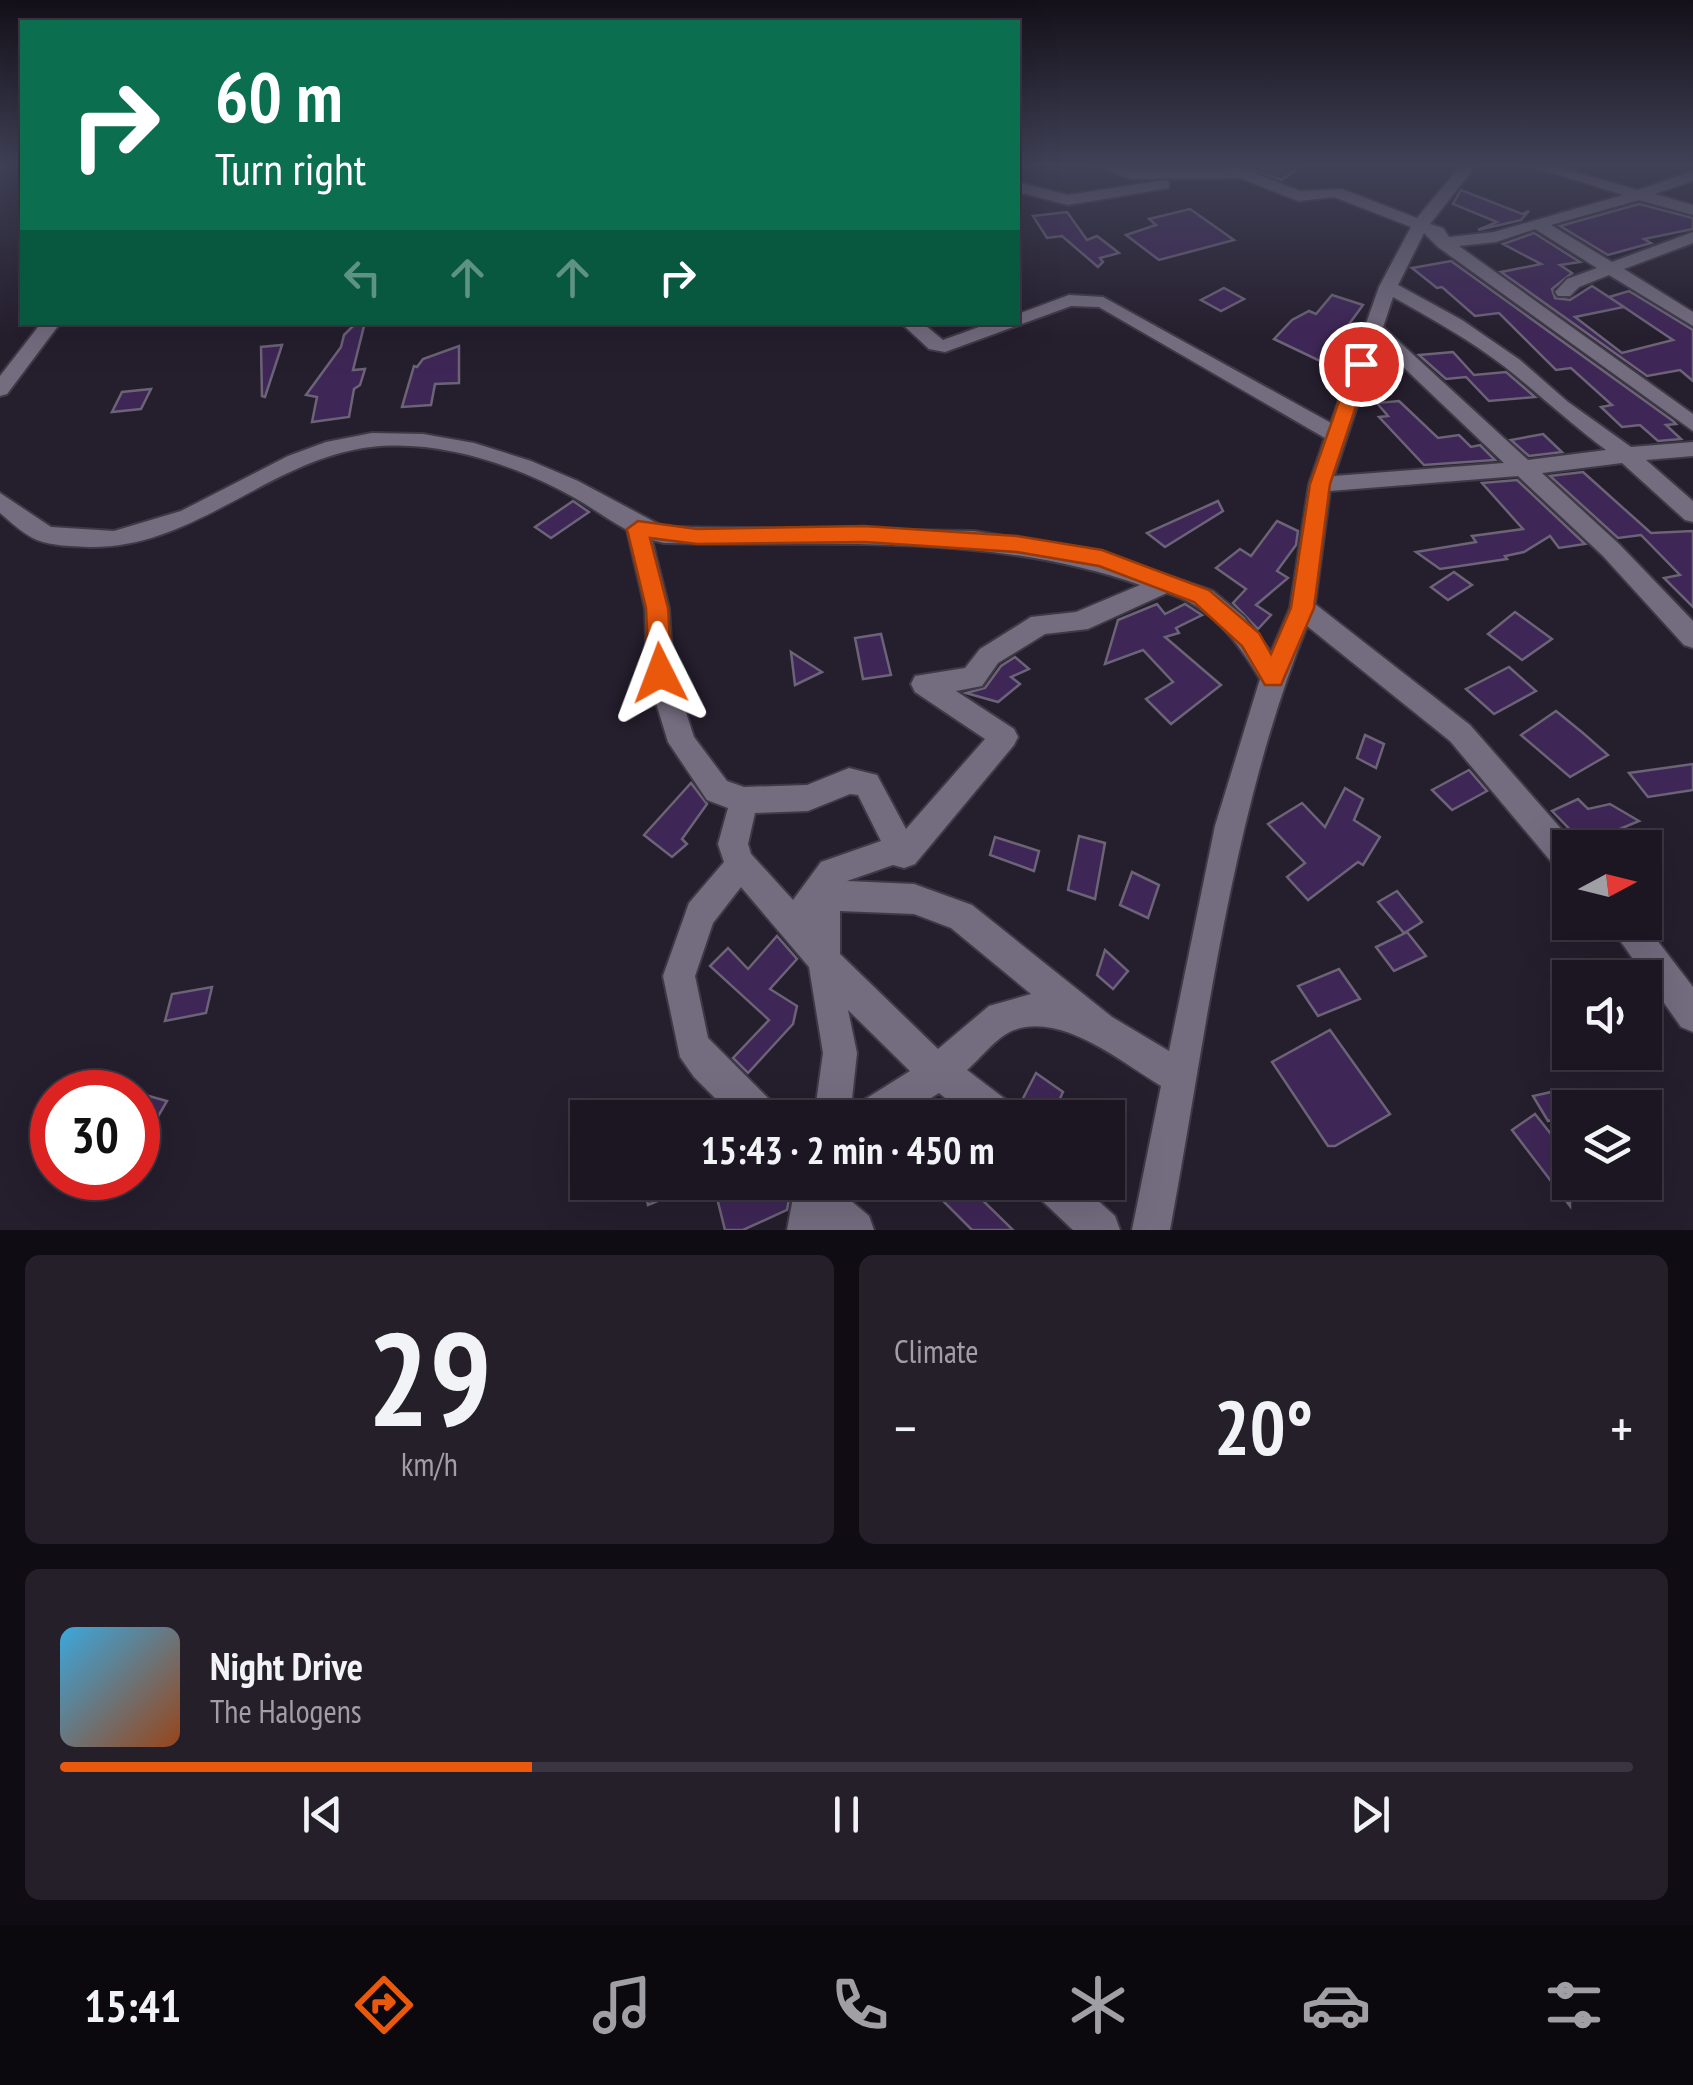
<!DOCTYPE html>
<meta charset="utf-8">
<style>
body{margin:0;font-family:"PT Sans Narrow",sans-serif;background:#251f2a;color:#f1f3f6;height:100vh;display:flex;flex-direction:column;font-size:38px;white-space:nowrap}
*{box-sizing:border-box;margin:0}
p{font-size:32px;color:#a09fa5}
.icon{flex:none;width:55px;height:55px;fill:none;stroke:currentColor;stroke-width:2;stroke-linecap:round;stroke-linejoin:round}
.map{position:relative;height:1230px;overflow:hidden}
.panel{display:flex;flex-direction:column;gap:25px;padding:25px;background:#0f0c13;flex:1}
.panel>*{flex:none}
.guide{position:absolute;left:20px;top:20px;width:1000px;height:305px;border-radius:0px;box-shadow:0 10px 40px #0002,0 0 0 2px #3a3540;background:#0b6e4f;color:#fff;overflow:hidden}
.needle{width:65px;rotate:83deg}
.fabs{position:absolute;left:1552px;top:830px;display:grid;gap:20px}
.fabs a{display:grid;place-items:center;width:110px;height:110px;border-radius:0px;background:#1c1622;box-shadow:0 10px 40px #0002,0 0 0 2px #3a3540;font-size:50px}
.speed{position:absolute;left:30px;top:1070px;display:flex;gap:20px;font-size:50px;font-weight:700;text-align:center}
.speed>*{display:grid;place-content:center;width:130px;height:130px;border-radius:50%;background:#1c1622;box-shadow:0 10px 40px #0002,0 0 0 2px #3a3540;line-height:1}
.speed .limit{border:15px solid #d22;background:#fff;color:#111}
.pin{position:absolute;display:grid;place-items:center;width:85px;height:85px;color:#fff;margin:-42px;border:5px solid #fff;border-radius:50%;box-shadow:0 2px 10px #0007}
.me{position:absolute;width:110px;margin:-55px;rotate:357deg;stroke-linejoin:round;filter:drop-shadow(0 0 8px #0008)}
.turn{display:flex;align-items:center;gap:35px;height:210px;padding:0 30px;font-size:45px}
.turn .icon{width:130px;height:130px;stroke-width:2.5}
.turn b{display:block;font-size:70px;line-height:85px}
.lanes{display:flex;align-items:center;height:95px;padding:0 30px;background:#0003;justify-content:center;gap:50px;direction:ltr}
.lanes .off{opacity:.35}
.big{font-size:75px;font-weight:700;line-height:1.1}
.panel .tile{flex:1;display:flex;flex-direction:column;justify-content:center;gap:15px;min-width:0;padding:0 35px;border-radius:15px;background:#251f2a}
.panel .dial{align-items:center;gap:0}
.dial b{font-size:130px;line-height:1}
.song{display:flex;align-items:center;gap:30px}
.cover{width:120px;height:120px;border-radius:15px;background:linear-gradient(135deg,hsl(200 70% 55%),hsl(20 70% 35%))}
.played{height:10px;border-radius:5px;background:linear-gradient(90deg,#ea580c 30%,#3a3540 30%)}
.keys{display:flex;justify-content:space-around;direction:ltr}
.heat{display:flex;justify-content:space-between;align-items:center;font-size:55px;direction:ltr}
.panel .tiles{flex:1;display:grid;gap:25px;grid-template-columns:1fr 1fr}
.tile:last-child{grid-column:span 2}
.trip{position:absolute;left:570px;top:1100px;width:555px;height:100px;border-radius:0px;background:#1c1622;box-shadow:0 10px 40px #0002,0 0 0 2px #3a3540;font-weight:700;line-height:100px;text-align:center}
.menu{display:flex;height:160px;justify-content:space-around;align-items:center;background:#0b090e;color:#a09fa5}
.menu .icon{width:70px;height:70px}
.menu .active{color:#ea580c}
.menu b{font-size:45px;color:#f1f3f6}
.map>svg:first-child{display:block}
.building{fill:#3e2656;stroke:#6b6376;stroke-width:2.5}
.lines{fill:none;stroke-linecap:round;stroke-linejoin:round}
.minor-casing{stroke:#3f3946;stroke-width:4}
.minor{fill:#746c7f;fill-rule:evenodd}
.route{fill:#ea580c;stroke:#983908;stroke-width:2.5}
</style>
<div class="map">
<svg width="1693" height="1230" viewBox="0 0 1693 1230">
<rect width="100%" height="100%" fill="#251e2d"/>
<g class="building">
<path d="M 1233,164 L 1303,164 L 1282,180 Z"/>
<path d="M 1461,190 L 1522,214 L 1529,211 L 1521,220 L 1478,230 L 1497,222 L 1453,204 Z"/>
<path d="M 1639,204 L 1693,218 L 1693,229 L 1644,239 L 1651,243 L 1608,255 L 1560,226 Z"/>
<path d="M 1190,209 L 1234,240 L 1159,260 L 1126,235 L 1156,225 L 1149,219 Z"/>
<path d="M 1067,212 L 1087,240 L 1097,236 L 1119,253 L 1100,258 L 1103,262 L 1098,267 L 1062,236 L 1047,238 L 1033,216 Z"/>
<path d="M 1534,233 L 1580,262 L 1560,265 L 1572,273 L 1552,289 L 1555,298 L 1570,300 L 1592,286 L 1624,307 L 1575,317 L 1622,353 L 1673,340 L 1609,297 L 1629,291 L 1693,330 L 1693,381 L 1680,370 L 1647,376 L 1501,272 L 1541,264 L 1503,244 Z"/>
<path d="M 1451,261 L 1673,421 L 1676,424 L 1666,425 L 1681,439 L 1658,441 L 1640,425 L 1622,427 L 1601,407 L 1612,405 L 1571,368 L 1556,370 L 1499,313 L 1475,316 L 1442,287 L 1437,288 L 1412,268 Z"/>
<path d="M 1224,288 L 1244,299 L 1221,311 L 1201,300 Z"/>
<path d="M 1332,295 L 1363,305 L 1347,327 L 1352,330 L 1332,362 L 1320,361 L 1274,339 L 1292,320 L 1309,311 L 1316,314 Z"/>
<path d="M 357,322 L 365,322 L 353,370 L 365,369 L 360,385 L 354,389 L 349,417 L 312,422 L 317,397 L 306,395 L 341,347 L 344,335 Z"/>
<path d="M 282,345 L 265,397 L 262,396 L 261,347 Z"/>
<path d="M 459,346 L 459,383 L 435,384 L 431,405 L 402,407 L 414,366 L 417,367 L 423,359 Z"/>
<path d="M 1453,352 L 1474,375 L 1506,372 L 1535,397 L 1489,401 L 1466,377 L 1446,379 L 1419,355 Z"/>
<path d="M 151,389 L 141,409 L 112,412 L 122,392 Z"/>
<path d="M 1399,401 L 1438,438 L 1459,435 L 1471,447 L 1480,445 L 1495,460 L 1424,465 L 1379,417 L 1388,416 L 1377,403 Z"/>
<path d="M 1543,434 L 1562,452 L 1529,456 L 1511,440 Z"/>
<path d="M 1583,472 L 1651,533 L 1693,531 L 1693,607 L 1664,578 L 1680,575 L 1641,535 L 1618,538 L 1550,476 Z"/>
<path d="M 1517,480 L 1585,544 L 1559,548 L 1550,536 L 1524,552 L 1505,556 L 1507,559 L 1440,569 L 1416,552 L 1476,542 L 1472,536 L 1523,529 L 1482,483 Z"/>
<path d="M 573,501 L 589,512 L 551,538 L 535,527 Z"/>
<path d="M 1218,501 L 1223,511 L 1165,547 L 1147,533 Z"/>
<path d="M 1277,521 L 1298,531 L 1296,545 L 1277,571 L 1288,578 L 1256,605 L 1271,615 L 1258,629 L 1233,603 L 1246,589 L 1216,568 L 1240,549 L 1251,556 Z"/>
<path d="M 1454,572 L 1472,585 L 1448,600 L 1431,587 Z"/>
<path d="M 1157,604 L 1165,614 L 1185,604 L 1202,615 L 1176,628 L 1179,633 L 1165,637 L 1221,685 L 1171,724 L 1146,699 L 1173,682 L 1143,650 L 1105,664 L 1118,620 Z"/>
<path d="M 1515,612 L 1552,639 L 1522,660 L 1488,634 Z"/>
<path d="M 881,634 L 891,675 L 863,679 L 855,638 Z"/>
<path d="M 791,652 L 822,672 L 795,685 Z"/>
<path d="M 1015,657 L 1029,669 L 1011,677 L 1020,684 L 998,702 L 966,693 L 985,688 L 1001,666 Z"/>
<path d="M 1509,667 L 1536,691 L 1494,714 L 1466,689 Z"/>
<path d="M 1556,711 L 1583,733 L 1608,755 L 1570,777 L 1521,735 Z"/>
<path d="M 1365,735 L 1384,744 L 1376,768 L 1357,758 Z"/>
<path d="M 1693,764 L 1693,790 L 1648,797 L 1629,773 Z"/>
<path d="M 1469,770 L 1487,791 L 1452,810 L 1432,790 Z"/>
<path d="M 691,783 L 707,804 L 682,839 L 687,844 L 672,857 L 644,835 Z"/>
<path d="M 1345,788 L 1363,799 L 1354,820 L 1380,837 L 1363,865 L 1358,862 L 1308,900 L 1287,877 L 1305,863 L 1268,824 L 1302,803 L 1325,827 Z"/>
<path d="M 1578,799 L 1588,809 L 1610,804 L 1639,821 L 1584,844 L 1552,811 Z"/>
<path d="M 1079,836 L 1105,843 L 1095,899 L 1068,890 Z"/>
<path d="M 995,837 L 1039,851 L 1034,871 L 990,855 Z"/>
<path d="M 1132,872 L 1159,885 L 1148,918 L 1120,905 Z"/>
<path d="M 1397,891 L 1422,922 L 1404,933 L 1378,902 Z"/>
<path d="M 1407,932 L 1426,956 L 1394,971 L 1376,947 Z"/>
<path d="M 777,936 L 797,959 L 770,989 L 797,1006 L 793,1024 L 748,1073 L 733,1058 L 769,1020 L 710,966 L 728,948 L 748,969 Z"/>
<path d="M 1105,950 L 1128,971 L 1113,989 L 1097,975 Z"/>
<path d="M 1339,969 L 1360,999 L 1318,1016 L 1298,986 Z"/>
<path d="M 212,987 L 206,1013 L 165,1021 L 172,994 Z"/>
<path d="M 1330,1030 L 1390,1114 L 1335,1146 L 1328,1146 L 1272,1062 Z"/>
<path d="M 1036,1073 L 1063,1092 L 1051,1118 L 1021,1118 L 1018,1108 Z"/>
<path d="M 1560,1090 L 1570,1106 L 1570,1116 L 1548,1121 L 1533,1096 Z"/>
<path d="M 138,1093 L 167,1101 L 153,1125 L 138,1121 Z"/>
<path d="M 1535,1114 L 1570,1158 L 1570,1206 L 1512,1130 Z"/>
<path d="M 643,1182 L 700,1182 L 701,1183 L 648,1205 Z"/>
<path d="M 713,1182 L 782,1182 L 789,1199 L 787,1210 L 743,1230 L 725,1230 Z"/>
<path d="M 947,1182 L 964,1182 L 1013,1230 L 972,1230 L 937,1195 Z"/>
</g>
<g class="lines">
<g class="minor-casing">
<g id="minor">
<path d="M 1088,164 L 1132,169 L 1242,168 L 1300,191 L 1342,189 L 1417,218 L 1462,164 L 1477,164 L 1430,224 L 1443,228 L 1449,237 L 1494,232 L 1623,195 L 1524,164 L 1546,164 L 1638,190 L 1693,171 L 1693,181 L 1655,194 L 1693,205 L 1693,215 L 1639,200 L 1551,225 L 1612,262 L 1693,232 L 1693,243 L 1624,269 L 1693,312 L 1693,326 L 1609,275 L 1579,287 L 1570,296 L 1558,296 L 1555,292 L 1567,279 L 1597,268 L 1535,229 L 1496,242 L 1459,246 L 1693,414 L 1693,431 L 1438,247 L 1424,233 L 1398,285 L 1462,320 L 1520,360 L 1568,402 L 1631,447 L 1693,442 L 1693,456 L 1646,460 L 1693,501 L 1693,522 L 1685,520 L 1622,463 L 1542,473 L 1619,544 L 1693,621 L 1693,648 L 1684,645 L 1603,556 L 1518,476 L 1330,491 L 1315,604 L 1470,725 L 1578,848 L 1570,848 L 1570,875 L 1559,871 L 1450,741 L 1307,626 C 1231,815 1207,1030 1170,1230 L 1132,1230 L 1161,1086 C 1123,1063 1062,1012 1014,1030 C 996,1037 981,1058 967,1070 L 1013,1105 L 1018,1118 L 970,1118 L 939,1093 L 899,1118 L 814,1118 L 823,1053 L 809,967 L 741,887 L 713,923 L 695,976 L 708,1038 L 775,1105 L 780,1118 L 735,1118 L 694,1077 L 680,1057 L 663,976 L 689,903 L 724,862 L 718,844 L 728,808 L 707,800 L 668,742 L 647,673 L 645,608 L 627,530 C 609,520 592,508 575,498 C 516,465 439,439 371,447 C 269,459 195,549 89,547 C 72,546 52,546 37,540 C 23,534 11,522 0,513 L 0,493 L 51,527 L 114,531 L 181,511 L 288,456 L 326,442 L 372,433 L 423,434 L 474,443 L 531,461 L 578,481 L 664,527 L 974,531 L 1095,551 L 1213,591 L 1244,617 L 1271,652 L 1290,608 L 1309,484 L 1325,438 L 1099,307 L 1071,306 L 945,352 L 929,349 L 900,322 L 921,322 L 943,340 L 993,322 L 1018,322 L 1018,314 L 1069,295 L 1103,297 L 1331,423 L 1379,287 L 1411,227 L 1334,197 L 1298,201 L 1240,178 L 1132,179 ZM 1393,297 C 1432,319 1470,340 1505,367 C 1539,394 1571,424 1606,450 L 1528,460 L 1383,327 ZM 1378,343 L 1504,463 L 1334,476 ZM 652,540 L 664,543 C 825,547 986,531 1140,585 L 1076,612 L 1031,617 L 980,649 L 965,668 L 915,676 L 911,684 L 915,692 L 985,739 L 906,829 L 877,775 L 849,768 L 807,785 L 744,787 L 727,781 L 694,737 L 673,673 L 669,608 ZM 1167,593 C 1211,606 1237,641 1260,679 L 1215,826 L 1169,1051 L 1112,1017 L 972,905 L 914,884 L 847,881 L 893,865 L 904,868 L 915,864 L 1014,745 L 1018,737 L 1014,729 L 956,691 L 982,686 L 998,663 L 1045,634 L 1088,629 ZM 850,794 L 858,795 L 881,841 L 821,862 L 793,900 L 751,854 L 748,844 L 755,813 L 808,811 ZM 840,911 L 914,914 L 951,928 L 1031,994 L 989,1006 L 938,1049 L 840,954 ZM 848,1010 L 910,1071 L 851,1108 L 857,1053 Z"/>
<path d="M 1164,180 L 1169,182 L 1169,188 L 1068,205 L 1018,192 L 1018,182 L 1068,195 Z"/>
<path d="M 42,322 L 61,322 L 7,394 L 0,396 L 0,376 Z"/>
<path d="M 1607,922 L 1643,922 L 1693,987 L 1693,1032 L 1681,1027 Z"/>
<path d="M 785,1182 L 840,1182 L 838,1190 L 869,1216 L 874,1230 L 787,1230 L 793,1198 Z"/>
<path d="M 1030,1182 L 1077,1182 L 1115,1216 L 1120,1230 L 1073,1230 L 1036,1195 Z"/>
</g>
</g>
<use href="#minor" class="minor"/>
</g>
<linearGradient id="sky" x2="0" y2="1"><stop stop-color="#141019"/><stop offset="0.49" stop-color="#404157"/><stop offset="1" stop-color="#404157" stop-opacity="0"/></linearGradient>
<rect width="1693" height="336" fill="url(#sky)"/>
<path class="route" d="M 1361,358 L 1370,364 L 1330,484 L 1314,608 L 1281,685 L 1265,685 L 1242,646 L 1194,602 L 1099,566 L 1017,552 L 864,542 L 697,544 L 650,538 L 668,608 L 672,673 L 669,680 L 652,680 L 649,673 L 646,608 L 627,529 L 638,521 L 697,529 L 864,526 L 1017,536 L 1102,550 L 1209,590 L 1259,633 L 1271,654 L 1291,608 L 1310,484 L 1352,364 Z"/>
</svg>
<div class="fabs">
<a><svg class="needle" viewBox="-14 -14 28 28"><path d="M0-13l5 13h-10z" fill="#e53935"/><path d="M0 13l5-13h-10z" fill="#a09fa5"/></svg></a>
<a><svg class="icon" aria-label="sound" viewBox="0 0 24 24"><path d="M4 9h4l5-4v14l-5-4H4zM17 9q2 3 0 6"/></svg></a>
<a><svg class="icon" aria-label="layers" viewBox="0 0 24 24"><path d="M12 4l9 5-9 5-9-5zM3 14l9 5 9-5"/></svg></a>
</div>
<div class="speed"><div class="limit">30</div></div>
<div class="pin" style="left:1361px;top:364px;background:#d93025"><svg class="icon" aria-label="arrive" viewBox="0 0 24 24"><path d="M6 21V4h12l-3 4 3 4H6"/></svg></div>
<svg class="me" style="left:660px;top:673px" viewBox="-20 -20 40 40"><path d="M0-17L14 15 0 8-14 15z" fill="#ea580c" stroke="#fff" stroke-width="4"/></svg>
<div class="trip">15:43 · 2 min · 450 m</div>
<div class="guide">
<div class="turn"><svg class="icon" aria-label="right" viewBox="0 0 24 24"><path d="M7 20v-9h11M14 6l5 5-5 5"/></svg><div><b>60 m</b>Turn right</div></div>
<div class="lanes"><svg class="icon off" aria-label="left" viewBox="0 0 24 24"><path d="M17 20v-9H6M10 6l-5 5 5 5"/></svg><svg class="icon off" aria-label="ahead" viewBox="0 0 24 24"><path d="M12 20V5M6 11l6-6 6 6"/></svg><svg class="icon off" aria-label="ahead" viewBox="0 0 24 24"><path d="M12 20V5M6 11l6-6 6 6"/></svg><svg class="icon" aria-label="right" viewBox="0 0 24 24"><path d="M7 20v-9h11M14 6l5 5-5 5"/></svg></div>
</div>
</div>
<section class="panel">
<div class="tiles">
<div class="tile dial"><b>29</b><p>km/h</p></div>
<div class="tile"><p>Climate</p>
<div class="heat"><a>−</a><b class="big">20°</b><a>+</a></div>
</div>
<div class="tile">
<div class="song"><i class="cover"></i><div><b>Night Drive</b><p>The Halogens</p></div></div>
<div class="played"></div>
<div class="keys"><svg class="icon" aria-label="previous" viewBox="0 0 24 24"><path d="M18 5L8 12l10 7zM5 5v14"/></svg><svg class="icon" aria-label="pause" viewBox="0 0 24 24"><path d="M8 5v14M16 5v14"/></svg><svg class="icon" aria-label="next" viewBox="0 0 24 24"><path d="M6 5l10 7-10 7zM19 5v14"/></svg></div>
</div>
</div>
</section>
<nav class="menu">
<b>15:41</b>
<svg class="icon active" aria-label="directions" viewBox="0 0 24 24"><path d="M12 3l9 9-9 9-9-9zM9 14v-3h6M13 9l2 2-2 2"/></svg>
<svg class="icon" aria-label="music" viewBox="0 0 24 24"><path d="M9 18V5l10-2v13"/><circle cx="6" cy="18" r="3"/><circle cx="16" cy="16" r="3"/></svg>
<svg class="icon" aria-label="phone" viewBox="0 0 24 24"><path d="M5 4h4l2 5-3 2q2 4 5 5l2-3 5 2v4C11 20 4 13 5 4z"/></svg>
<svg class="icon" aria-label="climate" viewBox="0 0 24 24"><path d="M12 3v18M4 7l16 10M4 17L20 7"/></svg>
<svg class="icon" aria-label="car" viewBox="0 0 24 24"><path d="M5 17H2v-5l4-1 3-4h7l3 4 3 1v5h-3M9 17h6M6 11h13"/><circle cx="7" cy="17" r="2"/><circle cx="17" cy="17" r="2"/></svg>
<svg class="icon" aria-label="filters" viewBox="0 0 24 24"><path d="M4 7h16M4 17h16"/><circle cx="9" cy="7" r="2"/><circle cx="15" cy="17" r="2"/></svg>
</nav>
